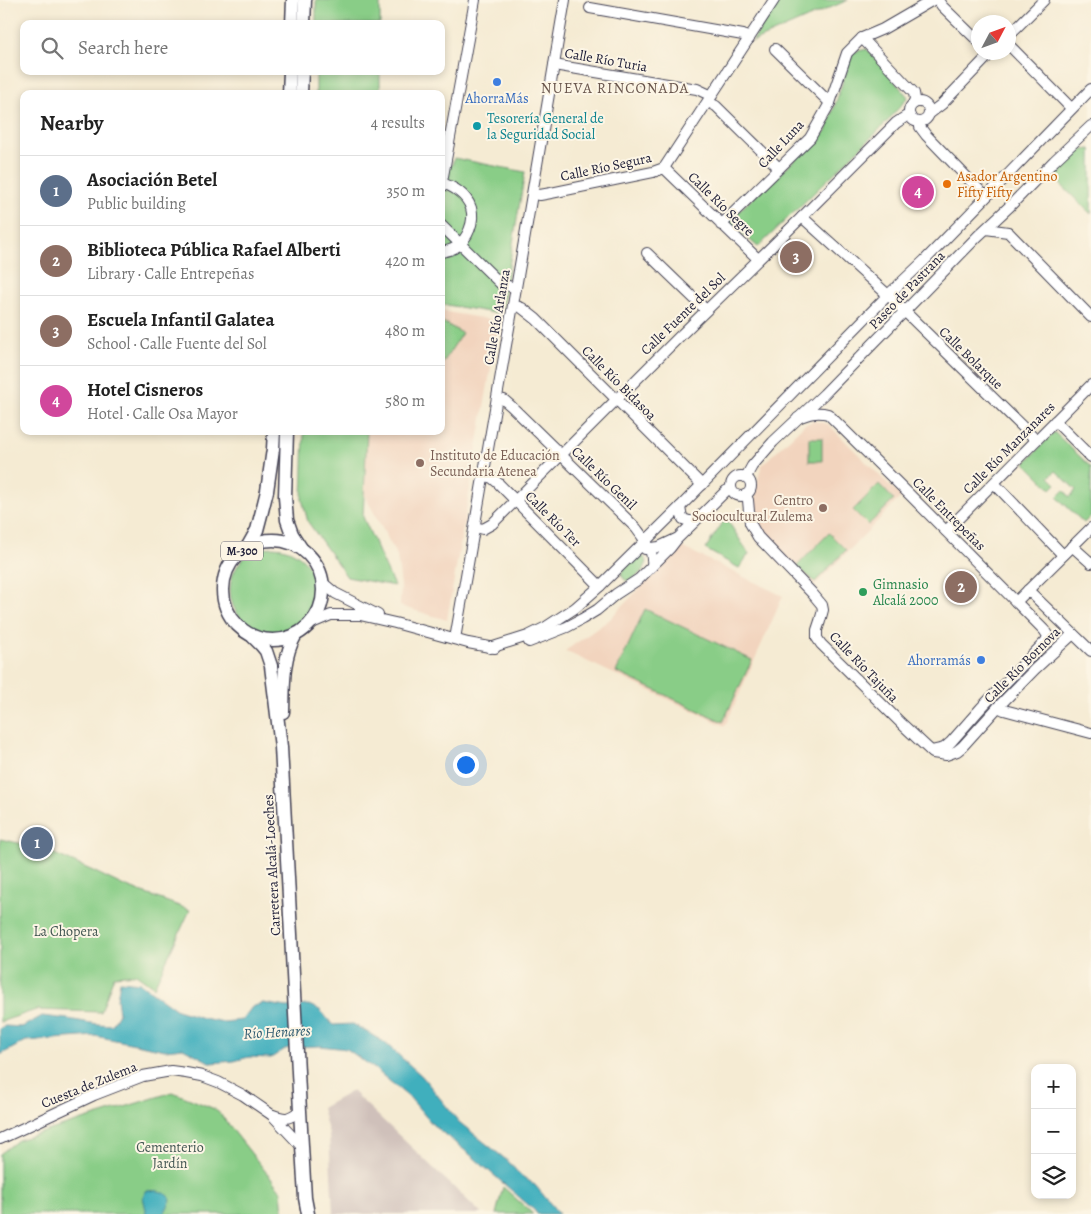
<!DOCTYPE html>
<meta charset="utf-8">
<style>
body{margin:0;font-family:Alegreya,serif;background:#f6f6f6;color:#222}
.controls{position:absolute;right:15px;bottom:15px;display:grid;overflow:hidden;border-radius:10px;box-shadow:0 2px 8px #0003}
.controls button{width:45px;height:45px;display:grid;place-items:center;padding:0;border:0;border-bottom:1px solid #e0e0e0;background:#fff;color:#222;font:25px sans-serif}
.compass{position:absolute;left:971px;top:15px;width:45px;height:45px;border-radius:50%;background:#fff;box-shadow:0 2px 8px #0003;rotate:49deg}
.you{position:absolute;left:465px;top:764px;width:18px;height:18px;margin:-12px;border:4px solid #fff;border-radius:50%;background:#1a73e8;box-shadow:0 0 0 8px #1a73e833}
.badge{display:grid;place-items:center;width:32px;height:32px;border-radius:50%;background:#0f766e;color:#fff;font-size:16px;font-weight:700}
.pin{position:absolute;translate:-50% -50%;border:2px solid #fff;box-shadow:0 1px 5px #0006}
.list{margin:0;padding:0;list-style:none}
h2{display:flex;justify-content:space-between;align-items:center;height:65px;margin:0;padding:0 20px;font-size:21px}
h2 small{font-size:16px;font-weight:400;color:#767676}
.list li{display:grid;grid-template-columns:32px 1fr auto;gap:15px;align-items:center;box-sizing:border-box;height:70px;padding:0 20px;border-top:1px solid #e0e0e0}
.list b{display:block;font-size:19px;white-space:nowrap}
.list p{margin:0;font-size:16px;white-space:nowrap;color:#767676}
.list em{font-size:16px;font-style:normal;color:#767676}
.icon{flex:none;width:28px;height:28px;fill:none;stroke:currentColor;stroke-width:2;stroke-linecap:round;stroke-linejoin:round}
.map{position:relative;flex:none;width:1091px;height:1214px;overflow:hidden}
.search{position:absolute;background:#fff;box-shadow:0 2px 8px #0003;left:20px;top:20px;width:425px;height:55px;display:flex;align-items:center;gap:12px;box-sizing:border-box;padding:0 18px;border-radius:10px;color:#767676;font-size:19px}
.panel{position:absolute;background:#fff;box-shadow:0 2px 8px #0003;left:20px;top:90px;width:425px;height:345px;border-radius:10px}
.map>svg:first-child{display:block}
.built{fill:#f2d4be}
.industrial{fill:#cfc0ba}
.green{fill:#89cd87;stroke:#567861}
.water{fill:#40afbd;stroke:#31687c}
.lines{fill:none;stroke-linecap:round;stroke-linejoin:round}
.minor-casing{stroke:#424052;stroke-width:12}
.major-casing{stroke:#424052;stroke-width:15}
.minor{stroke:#fff;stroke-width:10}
.major{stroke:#fff;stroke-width:12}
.shop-dot{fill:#3f7fe0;stroke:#fcf5e5;stroke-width:2}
.culture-dot{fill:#0f9aa8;stroke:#fcf5e5;stroke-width:2}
.food-dot{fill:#e8710a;stroke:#fcf5e5;stroke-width:2}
.education-dot{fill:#8d6e63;stroke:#fcf5e5;stroke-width:2}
.leisure-dot{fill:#2e9e5b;stroke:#fcf5e5;stroke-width:2}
.labels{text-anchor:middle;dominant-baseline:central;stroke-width:4;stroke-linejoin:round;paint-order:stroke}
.shield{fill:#fcf5e5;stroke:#63616e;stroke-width:1}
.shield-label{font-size:12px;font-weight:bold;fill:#22223b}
.street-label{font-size:14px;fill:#22223b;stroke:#fcf5e5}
.shop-label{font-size:14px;fill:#366cbe;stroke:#fcf5e5}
.culture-label{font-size:14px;fill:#0d838f;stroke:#fcf5e5;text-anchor:start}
.food-label{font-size:14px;fill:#c56008;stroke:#fcf5e5;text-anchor:start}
.education-label{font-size:14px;fill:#785e54;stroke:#fcf5e5;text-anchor:start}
.leisure-label{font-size:14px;fill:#27864d;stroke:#fcf5e5;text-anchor:start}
.park-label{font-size:14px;fill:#415552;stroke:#fcf5e5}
.neighbourhood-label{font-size:15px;letter-spacing:1px;fill:#6a574e;stroke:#fcf5e5}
.water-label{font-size:15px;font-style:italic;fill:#2e5a6f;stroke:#fcf5e5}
</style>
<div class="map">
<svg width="1091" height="1214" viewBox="0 0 1091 1214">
<rect width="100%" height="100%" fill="#fcf5e5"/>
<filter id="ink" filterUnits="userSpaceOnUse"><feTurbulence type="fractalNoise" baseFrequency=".02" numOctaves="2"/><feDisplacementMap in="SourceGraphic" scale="10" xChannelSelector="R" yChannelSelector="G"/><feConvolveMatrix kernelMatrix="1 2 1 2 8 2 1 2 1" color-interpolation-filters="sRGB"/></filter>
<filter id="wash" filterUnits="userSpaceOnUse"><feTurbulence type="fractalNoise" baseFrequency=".0096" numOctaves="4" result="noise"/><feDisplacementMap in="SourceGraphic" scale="20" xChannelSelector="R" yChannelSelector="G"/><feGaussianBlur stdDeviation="1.12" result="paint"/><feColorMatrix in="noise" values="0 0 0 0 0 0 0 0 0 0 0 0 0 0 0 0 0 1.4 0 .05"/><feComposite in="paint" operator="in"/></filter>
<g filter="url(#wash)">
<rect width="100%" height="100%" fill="#f5ebd3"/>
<g class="built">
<polygon points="441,311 499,321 447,620 400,606 401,585 397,556 364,494 367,431 441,431"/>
<polygon points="815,421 828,424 901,497 814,586 764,537 758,527 756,519 755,496 759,474 762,465 805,424"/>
<polygon points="680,546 783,596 725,726 565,651 609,620"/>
</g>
<polygon class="industrial" points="352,1091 482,1214 333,1214 329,1135 322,1108"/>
<g class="green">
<rect x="316" y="0" width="64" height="24"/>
<polygon points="778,0 848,0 752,42"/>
<polygon points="867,49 908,97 885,124 758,247 728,221 826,131 853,52"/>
<rect x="316" y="71" width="64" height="23"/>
<polygon points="1091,149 1091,214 1050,174 1066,157 1074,151"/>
<polygon points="454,158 525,172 501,314 441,304 441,164 452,165"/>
<polygon points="441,321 462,333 441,366"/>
<polygon points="304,431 367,431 363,517 394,586 347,577 308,522 302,499"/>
<polygon points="1054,432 1091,467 1091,516 1084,523 1057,497 1064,490 1070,497 1076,490 1056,471 1049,477 1056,484 1051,489 1025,463"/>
<rect x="809" y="438" width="13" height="23"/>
<polygon points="879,484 894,500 868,525 853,510"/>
<polygon points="726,518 749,554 739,568 705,549"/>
<polygon points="829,533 846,550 815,582 797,566"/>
<circle cx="273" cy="590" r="43"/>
<path d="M640,556c4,0 5,2 7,6 -3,9 -12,17 -20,19l-3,-2 -3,-5c3,-7 12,-16 19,-18z"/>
<polygon points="645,609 752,660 723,722 616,672"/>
<polygon points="0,839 41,848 93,871 124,886 190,910 154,987 136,974 114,976 101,1012 36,1010 0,1022"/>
<polygon points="173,1092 217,1110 281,1191 283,1214 0,1214 0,1154 18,1140"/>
<polygon points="503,1187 533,1214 496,1214"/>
</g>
<g class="water">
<polygon points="120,981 140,983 177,1010 203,1018 224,1022 242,1020 252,1007 263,1003 286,1007 309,1005 320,1010 333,1025 353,1024 384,1042 422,1076 459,1122 509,1162 519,1174 535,1185 559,1214 537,1214 534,1210 473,1157 433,1125 411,1099 375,1069 347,1049 320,1046 295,1047 285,1049 271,1058 249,1057 234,1061 211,1063 183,1048 165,1050 95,1036 26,1041 0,1055 0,1028 5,1026 22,1027 42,1016 68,1019 97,1024 112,1025 119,1013 117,999"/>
<path d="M146,1191c10,-1 19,-1 25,9l-7,14h-19l1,-4 -3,-13z"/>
</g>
</g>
<g filter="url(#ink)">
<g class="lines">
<g class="minor-casing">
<g id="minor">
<polyline points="938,0 942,6 978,41"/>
<polyline points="590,8 743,35 749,39"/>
<polyline points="1008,36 1044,0"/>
<polyline points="862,38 914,93 915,99 913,104"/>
<polyline points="1008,44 1071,108"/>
<polyline points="775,49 830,103"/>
<polyline points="554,65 697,89 712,96"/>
<polyline points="708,102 716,106 779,168"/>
<circle cx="919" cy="112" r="10"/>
<polyline points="929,114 942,104 992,52"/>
<polyline points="920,122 920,127 926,135 985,196"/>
<polyline points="664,168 758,259"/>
<path d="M441,183c12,3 26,12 30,25 4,13 -3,31 -15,39 -4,3 -9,4 -15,5"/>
<polyline points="441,187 475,0"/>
<polyline points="533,194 540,195 551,193 653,172 664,168 774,0"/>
<polyline points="802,217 888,295 1036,440"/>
<polyline points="441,225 501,284 516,288"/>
<polyline points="721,225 810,138 830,103 847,53 862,38 883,29 933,0"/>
<polyline points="986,229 1008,232 1091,317"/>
<polyline points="647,253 706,310"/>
<polyline points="513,305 522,308 536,319 702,485"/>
<path d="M497,399l7,1 7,6 125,122c9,12 18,22 16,38"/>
<path d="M798,418c10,-4 18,-7 30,-4l81,80 135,136 4,6 -2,5 -65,67 -30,34 -7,6 -13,3"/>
<polyline points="1055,421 1091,457"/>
<polyline points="483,475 492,478 498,483 600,586"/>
<circle cx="741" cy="486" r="10"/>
<polyline points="746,477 752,466 773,442 824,394 978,236 1010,206 1054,161 1091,126"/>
<polyline points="994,483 1063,555"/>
<polyline points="745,495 748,500 750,523 758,537 812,593 822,605 823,610 820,621 817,630 817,638 821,644 903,725 933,753 946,755 957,751 962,747 998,707 1035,669 1073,634"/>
<polyline points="680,507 681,513 683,519 689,521 695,521"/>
<polyline points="475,527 483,529 492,524 680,336 802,217 896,123 905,117 910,116"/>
<polyline points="946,531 1091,385"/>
<polyline points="1072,546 1091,563"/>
<polyline points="645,549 659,547 676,539"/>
<polyline points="323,583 335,593 378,615"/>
<polyline points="1028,590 1091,651"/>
<polyline points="1016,602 1091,528"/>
<polyline points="312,623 331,615 360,615 395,623 468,643 495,648"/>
<polyline points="455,639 521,259 565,0"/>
<polyline points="529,642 567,627 582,619 597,610 616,594 639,579 670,548 677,539 726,491 731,489"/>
<polyline points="490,648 528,636 546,627 575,608 600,586 680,507 888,295 925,260 1091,89"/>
<polyline points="998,707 1004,710 1091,733"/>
<path d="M273,1115c14,5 15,4 27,-4"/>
<polyline points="0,1139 94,1095 143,1076 171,1071 186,1073 202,1076 218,1082 243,1095 272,1115 302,1147"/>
</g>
</g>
<g class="major-casing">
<g id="major">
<polyline points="292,24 293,0"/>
<polyline points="304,24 305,0"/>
<polyline points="289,94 290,71"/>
<polyline points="301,94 302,71"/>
<polyline points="287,431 285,497 287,520 292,534 301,548"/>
<circle cx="273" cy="590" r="50"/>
<polyline points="248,546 257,530 262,511 267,491 273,449 274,431"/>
<polyline points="253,637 261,645 266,651 271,666 281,747 290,915 300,1111 305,1198 308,1214"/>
<path d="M283,712c1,-25 -1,-53 12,-76"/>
</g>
</g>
<use href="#minor" class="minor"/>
<use href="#major" class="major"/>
</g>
</g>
<g class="shop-dot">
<circle cx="497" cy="82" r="5"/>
<circle cx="981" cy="660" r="5"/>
</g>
<circle class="culture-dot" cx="477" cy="126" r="5"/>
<circle class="food-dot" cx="947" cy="184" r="5"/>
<g class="education-dot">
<circle cx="420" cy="463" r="5"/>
<circle cx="823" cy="508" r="5"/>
</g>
<circle class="leisure-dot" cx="863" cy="592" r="5"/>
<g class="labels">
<rect class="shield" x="221" y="541.5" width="42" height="19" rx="4"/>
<g class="shield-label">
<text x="242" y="551">M-300</text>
</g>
<g class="street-label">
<text transform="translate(606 60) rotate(10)">Calle Río Turia</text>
<text transform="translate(781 144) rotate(-47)">Calle Luna</text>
<text transform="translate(606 167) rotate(-12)">Calle Río Segura</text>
<text transform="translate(721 204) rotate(44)">Calle Río Segre</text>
<text transform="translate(907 290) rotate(-46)">Paseo de Pastrana</text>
<text transform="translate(683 314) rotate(-44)">Calle Fuente del Sol</text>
<text transform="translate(497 317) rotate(-80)">Calle Río Arlanza</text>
<text transform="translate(971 358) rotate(44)">Calle Bolarque</text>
<text transform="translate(619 383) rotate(45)">Calle Río Bidasoa</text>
<text transform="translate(1009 448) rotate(-45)">Calle Río Manzanares</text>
<text transform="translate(604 478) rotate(44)">Calle Río Genil</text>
<text transform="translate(949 514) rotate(45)">Calle Entrepeñas</text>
<text transform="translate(553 519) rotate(45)">Calle Río Ter</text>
<text transform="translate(1022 665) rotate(-45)">Calle Río Bornova</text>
<text transform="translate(864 667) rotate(46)">Calle Río Tajuña</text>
<text transform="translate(272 865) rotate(-93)">Carretera Alcalá-Loeches</text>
<text transform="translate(89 1085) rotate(-22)">Cuesta de Zulema</text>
</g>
<g class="shop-label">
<text x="497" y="98">AhorraMás</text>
<text x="971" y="660" text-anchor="end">Ahorramás</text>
</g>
<g class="culture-label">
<text x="487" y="118">Tesorería General de<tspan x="487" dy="16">la Seguridad Social</tspan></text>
</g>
<g class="food-label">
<text x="957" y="176">Asador Argentino<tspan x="957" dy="16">Fifty Fifty</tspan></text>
</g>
<g class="education-label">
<text x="430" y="455">Instituto de Educación<tspan x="430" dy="16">Secundaria Atenea</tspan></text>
<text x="813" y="500" text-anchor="end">Centro<tspan x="813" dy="16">Sociocultural Zulema</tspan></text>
</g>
<g class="leisure-label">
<text x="873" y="584">Gimnasio<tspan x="873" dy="16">Alcalá 2000</tspan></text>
</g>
<g class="park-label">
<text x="66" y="931">La Chopera</text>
<text x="170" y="1147">Cementerio<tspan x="170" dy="16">Jardín</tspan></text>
</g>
<g class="neighbourhood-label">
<text x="615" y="88">NUEVA RINCONADA</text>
</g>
<g class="water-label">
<text transform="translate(277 1032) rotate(-3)">Río Henares</text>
</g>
</g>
</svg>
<div class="controls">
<button>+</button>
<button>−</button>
<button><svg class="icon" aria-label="layers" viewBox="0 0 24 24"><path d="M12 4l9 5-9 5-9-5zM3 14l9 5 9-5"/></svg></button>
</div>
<svg class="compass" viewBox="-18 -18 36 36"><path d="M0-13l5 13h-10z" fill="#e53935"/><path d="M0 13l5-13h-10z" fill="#767676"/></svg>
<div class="you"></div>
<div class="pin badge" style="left:37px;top:843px;background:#5c6f8a">1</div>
<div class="pin badge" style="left:961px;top:587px;background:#8d6e63">2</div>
<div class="pin badge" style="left:796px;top:257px;background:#8d6e63">3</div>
<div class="pin badge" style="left:918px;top:192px;background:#d1479c">4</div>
<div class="search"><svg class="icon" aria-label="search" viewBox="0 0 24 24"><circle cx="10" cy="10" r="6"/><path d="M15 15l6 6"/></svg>Search here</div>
<section class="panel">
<h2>Nearby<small>4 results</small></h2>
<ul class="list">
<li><span class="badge" style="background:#5c6f8a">1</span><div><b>Asociación Betel</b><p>Public building</p></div><em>350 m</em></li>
<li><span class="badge" style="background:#8d6e63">2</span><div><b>Biblioteca Pública Rafael Alberti</b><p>Library · Calle Entrepeñas</p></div><em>420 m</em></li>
<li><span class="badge" style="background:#8d6e63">3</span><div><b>Escuela Infantil Galatea</b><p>School · Calle Fuente del Sol</p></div><em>480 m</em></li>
<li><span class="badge" style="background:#d1479c">4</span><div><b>Hotel Cisneros</b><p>Hotel · Calle Osa Mayor</p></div><em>580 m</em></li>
</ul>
</section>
</div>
